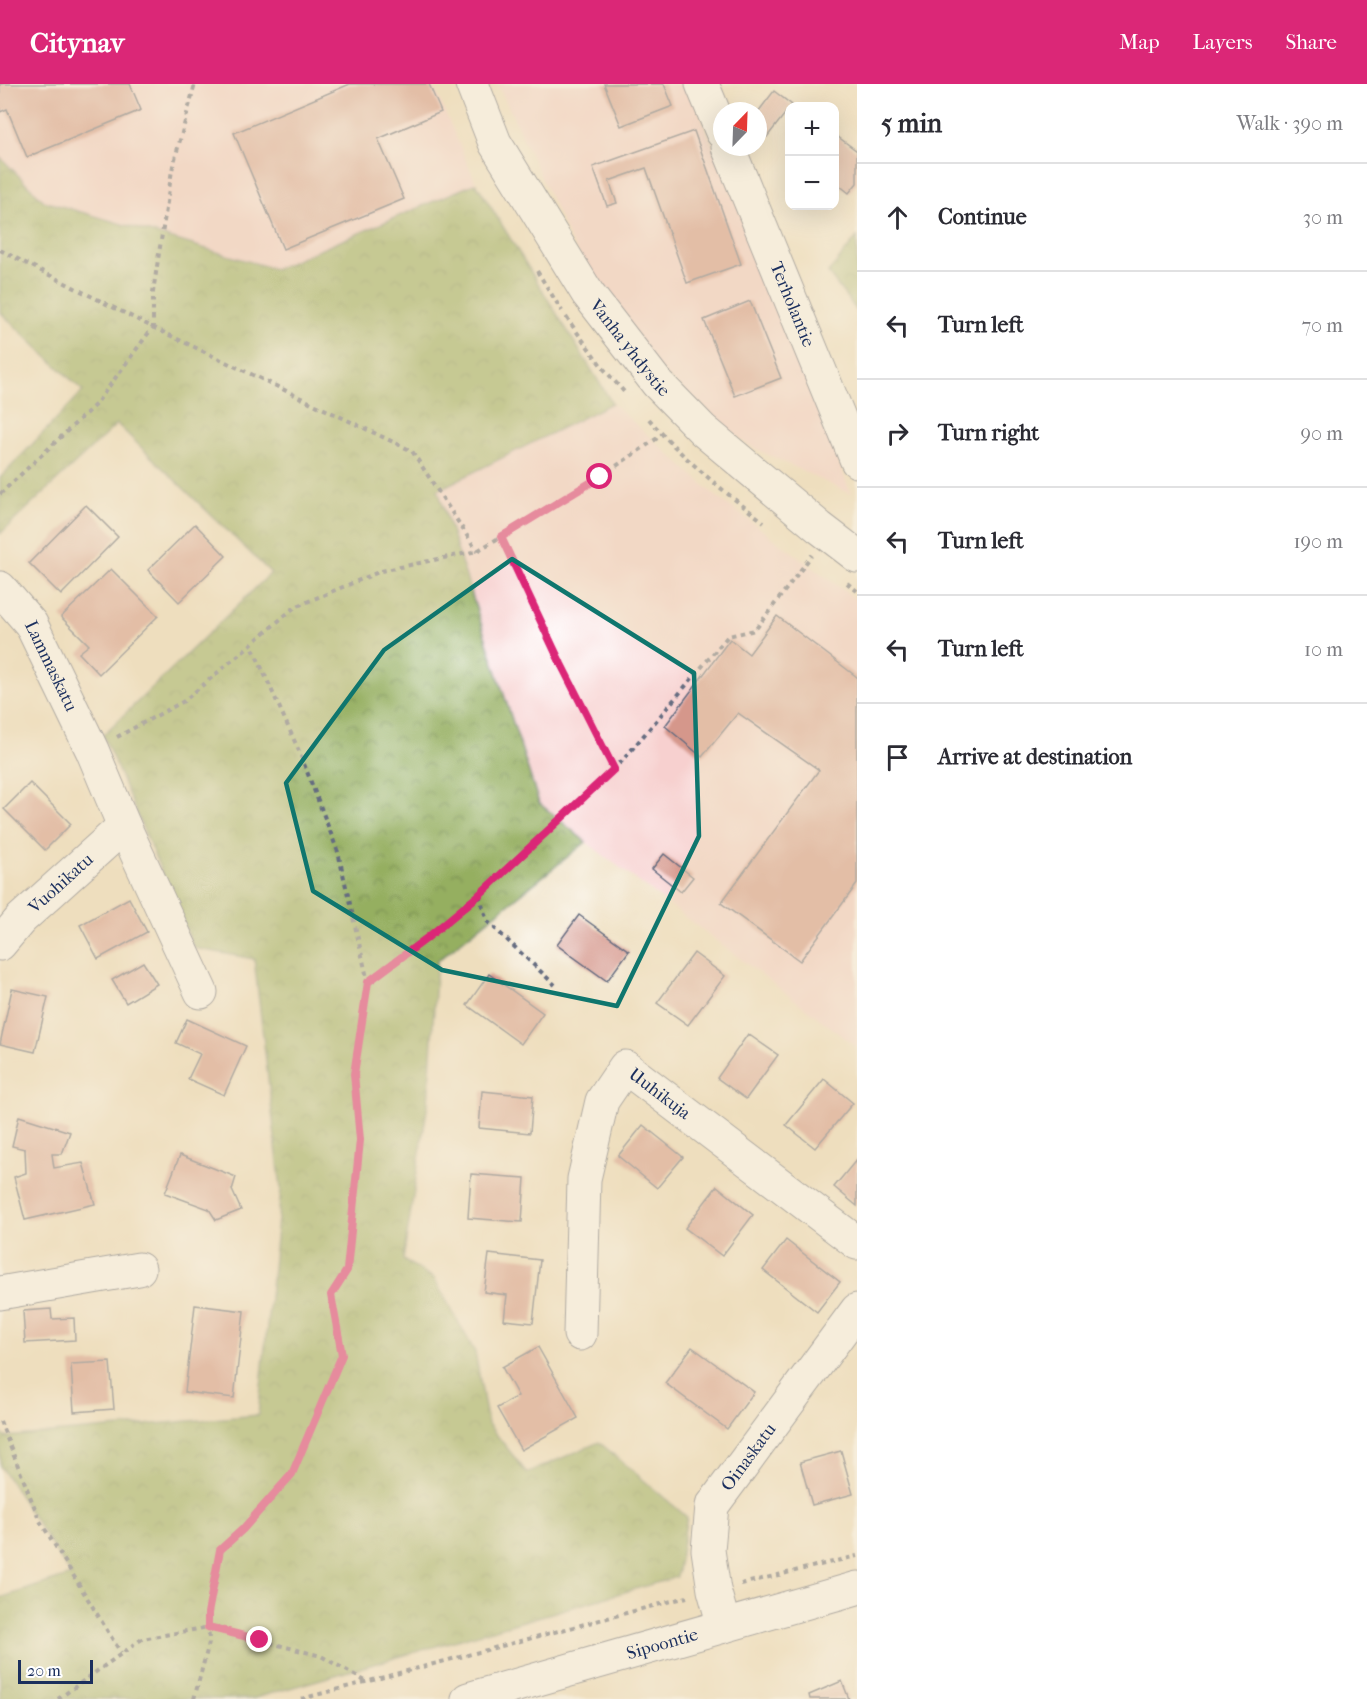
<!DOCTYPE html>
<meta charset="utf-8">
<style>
body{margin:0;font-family:"IM FELL French Canon",serif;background:#f7f7f7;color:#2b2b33}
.controls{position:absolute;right:18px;top:18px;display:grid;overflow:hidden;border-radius:12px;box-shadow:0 6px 24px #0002}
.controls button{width:54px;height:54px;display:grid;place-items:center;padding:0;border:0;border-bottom:2px solid #e1e1e2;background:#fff;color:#2b2b33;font:30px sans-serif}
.compass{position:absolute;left:713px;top:18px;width:54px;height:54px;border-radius:50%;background:#fff;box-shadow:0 6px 24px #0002;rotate:23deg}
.scale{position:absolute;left:18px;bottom:15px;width:75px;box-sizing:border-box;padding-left:6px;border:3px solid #1b2f5e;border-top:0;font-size:16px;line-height:21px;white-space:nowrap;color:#1b2f5e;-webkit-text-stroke:4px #fff;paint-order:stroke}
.stop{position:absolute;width:18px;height:18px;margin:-14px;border:4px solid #db2777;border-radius:50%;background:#fff}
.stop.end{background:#db2777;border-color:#fff;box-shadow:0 2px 6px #0008}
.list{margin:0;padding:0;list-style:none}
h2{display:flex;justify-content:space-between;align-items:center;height:78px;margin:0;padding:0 24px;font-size:26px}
h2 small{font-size:20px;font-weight:400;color:#7c7c81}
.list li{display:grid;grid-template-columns:39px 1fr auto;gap:18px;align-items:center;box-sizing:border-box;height:108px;padding:0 24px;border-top:2px solid #e1e1e2}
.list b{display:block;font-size:22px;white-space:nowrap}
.list em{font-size:20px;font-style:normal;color:#7c7c81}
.icon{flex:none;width:33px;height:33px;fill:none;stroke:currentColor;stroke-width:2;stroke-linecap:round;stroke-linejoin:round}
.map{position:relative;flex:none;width:857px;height:1615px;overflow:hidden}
header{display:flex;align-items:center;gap:36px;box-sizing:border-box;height:84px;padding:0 30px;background:#db2777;color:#fff}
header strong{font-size:28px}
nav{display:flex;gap:33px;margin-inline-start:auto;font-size:21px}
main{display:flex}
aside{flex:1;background:#fff}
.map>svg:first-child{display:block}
.built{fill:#f7d0cf}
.forest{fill:url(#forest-crowns);stroke:#586f5f;stroke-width:1.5}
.building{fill:#d5978b}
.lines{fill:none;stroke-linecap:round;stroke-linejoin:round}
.minor-casing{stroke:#656c80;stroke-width:35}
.path{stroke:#656c80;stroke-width:4;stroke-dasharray:4.5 4.5;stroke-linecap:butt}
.minor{stroke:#fff;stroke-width:33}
.route{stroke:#db2777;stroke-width:8}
.marked{fill:none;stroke:#0f766e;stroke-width:4.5;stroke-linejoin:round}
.labels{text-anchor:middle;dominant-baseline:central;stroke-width:6;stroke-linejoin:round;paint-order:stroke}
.street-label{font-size:18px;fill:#1b2f5e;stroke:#fff}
</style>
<header>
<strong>Citynav</strong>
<nav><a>Map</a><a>Layers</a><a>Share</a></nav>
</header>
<main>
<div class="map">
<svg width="857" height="1615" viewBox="0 0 857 1615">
<defs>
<pattern id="forest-crowns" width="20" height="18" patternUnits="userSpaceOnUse" patternTransform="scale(1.5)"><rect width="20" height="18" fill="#95af60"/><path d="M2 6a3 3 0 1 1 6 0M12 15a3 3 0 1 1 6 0" fill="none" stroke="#798f52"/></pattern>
</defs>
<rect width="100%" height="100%" fill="#fff"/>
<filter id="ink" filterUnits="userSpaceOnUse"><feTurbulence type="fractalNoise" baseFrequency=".0167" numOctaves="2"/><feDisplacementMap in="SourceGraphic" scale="12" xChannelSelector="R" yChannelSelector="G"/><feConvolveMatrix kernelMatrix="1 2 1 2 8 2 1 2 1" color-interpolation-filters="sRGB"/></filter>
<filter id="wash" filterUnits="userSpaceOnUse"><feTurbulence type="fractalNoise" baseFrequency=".008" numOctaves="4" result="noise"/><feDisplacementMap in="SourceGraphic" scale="24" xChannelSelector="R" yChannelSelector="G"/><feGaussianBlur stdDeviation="1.35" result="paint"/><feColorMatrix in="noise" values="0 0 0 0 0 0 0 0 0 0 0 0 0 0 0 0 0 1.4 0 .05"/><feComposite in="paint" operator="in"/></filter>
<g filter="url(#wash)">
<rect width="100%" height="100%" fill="#eedebe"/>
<g class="built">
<polygon points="0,0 433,0 476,99 275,185 44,117 0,73"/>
<polygon points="498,0 688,0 783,233 851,410 746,360 645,272 570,156"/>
<polygon points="612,319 716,412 857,516 857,963 586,758 539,719 438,406"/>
</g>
<g class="forest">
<polygon points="0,73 44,117 275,185 476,99 612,319 438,406 539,719 586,758 437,877 428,1019 403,1176 434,1194 475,1268 488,1340 527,1389 599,1358 687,1433 677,1493 252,1615 0,1615 0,1514 71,1491 0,1382 0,1348 5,1353 258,1331 281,1105 254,875 194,864 103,651 271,489 117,340 0,450 0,394 83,307 0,228"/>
<polygon points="857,153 857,227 828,189"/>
</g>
<g id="blocks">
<g class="building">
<polygon points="0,0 130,0 141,26 27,73 7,25 0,28"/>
<polygon points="350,0 429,0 441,28 378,55 404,115 283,165 234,49"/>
<polygon points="604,0 664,0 673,22 621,42"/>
<polygon points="774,7 792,21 767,53 758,46 758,28"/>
<polygon points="694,47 741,180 687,199 646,84 609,97 617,119 607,122 593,83"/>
<polygon points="834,50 857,67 857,99 849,109 834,97"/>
<polygon points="750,217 781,294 735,312 704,236"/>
<polygon points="86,421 118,453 61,511 29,479"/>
<polygon points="195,440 226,472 179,518 148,486"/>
<polygon points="111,485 158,532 99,590 79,569 89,561 61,533"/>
<polygon points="777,532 857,593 857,800 800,877 721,819 819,686 738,629 702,673 665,642 730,555 749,570"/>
<polygon points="30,699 71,740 45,766 4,725"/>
<polygon points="664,770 693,793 681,808 652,785"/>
<polygon points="129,814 147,848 98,875 80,841"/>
<polygon points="579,831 629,867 607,897 557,861"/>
<polygon points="694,869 725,892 688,941 657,919"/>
<polygon points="143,878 157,900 126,919 112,896"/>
<polygon points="489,890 543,929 521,960 467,921"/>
<polygon points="12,905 48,913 35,968 0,960"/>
<polygon points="187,935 246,962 224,1011 188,995 200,970 176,959"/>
<polygon points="748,950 778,971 746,1015 717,994"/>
<polygon points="824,995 853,1019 815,1064 786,1041"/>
<polygon points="482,1007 533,1012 530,1049 479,1044"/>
<polygon points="19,1032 70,1048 62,1070 52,1070 54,1084 83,1079 95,1120 25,1136 14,1093 26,1089 25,1065 12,1062"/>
<polygon points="643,1041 683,1073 657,1104 618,1072"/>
<polygon points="180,1071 236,1093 232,1106 241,1126 216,1136 209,1125 165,1109"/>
<polygon points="857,1075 857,1122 834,1103"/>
<polygon points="471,1090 525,1094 522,1138 468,1134"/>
<polygon points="717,1102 753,1131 722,1172 685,1144"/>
<polygon points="786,1156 840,1198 817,1228 763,1186"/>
<polygon points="489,1170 540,1176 533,1239 504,1236 507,1211 484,1208"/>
<polygon points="195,1221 244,1227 234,1314 185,1308"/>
<polygon points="51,1225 52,1235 74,1234 75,1256 25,1259 23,1227"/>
<polygon points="538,1263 578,1334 521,1366 497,1324 518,1312 502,1283"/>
<polygon points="692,1263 754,1308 727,1345 665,1299"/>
<polygon points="110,1278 114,1325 74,1328 71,1280"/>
<polygon points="841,1367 853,1410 812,1421 800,1378"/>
<polygon points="842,1597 849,1615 810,1615 809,1611"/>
</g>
</g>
</g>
<g filter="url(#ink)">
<use href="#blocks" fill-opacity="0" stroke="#656c80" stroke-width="1.5"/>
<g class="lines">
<g class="minor-casing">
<g id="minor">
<path id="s1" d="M472,0l23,59 93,151 69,89 46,47 116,97 38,29"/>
<polyline points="702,0 722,48"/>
<path id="s2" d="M728,63l129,314"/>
<path id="s3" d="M0,504l31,36 61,126 32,76 77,166"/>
<path id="s4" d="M0,860l21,-25 103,-93"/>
<polyline points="0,1209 139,1185"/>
<path id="s5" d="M580,1250l4,-155 18,-78 23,-34 232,176"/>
<path id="s6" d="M724,1542l-10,-36 -6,-40 4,-44 145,-196"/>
<path id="s7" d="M468,1615l389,-111"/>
</g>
</g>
<g class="path">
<polyline points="0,166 144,239 412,367 477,467"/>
<polyline points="537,187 562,227"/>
<polyline points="566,233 603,284 626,310"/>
<path d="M649,335c33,39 74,72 115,103"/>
<polyline points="0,410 96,320 153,243 153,208 172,86 195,0"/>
<polyline points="501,453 561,580 614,685"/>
<polyline points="847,499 857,507"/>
<polyline points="117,653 184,617 295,523 381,487 477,467 600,393 662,351"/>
<polyline points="479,811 487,837 555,901"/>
<polyline points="368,898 427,854 479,811 622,677 728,552 755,546 812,471"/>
<polyline points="0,1337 40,1437 121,1569"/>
<polyline points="741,1500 857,1472"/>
<polyline points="58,1615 142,1555 209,1543 321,1572 367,1598"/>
<polyline points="194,1615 209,1559 208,1529 220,1466 243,1445 292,1390 342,1271 331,1211 347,1186 360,1056 354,989 368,898 338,768 299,667 251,560"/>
<polyline points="301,1615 687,1513"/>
</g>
<use href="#minor" class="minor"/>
</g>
</g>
<g class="lines" filter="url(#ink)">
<polyline class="route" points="260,1556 208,1543 208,1529 220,1466 243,1445 292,1390 342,1271 331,1211 347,1186 360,1056 354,990 368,898 427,854 479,811 614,685 561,580 501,453 600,393"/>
</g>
<path d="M0 0H857V1615H0ZM512,475l182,114 5,163 -82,170 -175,-36 -129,-79 -27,-108 98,-133z" fill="#eedebe" fill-opacity=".55" fill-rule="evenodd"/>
<path class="marked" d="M512,475l182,114 5,163 -82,170 -175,-36 -129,-79 -27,-108 98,-133z"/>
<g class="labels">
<g class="street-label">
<text stroke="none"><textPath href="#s2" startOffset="170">Terholantie</textPath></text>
<text stroke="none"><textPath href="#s1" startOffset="309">Vanha yhdystie</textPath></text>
<text stroke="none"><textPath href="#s3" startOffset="94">Lammaskatu</textPath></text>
<text stroke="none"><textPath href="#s4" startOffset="86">Vuohikatu</textPath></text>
<text stroke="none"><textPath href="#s5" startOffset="320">Uuhikuja</textPath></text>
<text stroke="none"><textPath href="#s6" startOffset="183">Oinaskatu</textPath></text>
<text stroke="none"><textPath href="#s7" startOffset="202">Sipoontie</textPath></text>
</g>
</g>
</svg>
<div class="controls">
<button>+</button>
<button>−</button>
</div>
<svg class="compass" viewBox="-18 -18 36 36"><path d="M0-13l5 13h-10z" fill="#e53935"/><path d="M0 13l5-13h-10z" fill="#7c7c81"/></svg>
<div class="scale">20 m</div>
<div class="stop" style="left:600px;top:393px"></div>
<div class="stop end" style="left:260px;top:1556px"></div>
</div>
<aside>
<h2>5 min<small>Walk · 390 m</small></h2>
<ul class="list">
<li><svg class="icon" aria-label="ahead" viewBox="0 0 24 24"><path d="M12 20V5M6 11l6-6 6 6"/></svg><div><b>Continue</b></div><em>30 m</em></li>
<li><svg class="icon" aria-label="left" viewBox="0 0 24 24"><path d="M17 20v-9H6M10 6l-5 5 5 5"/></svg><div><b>Turn left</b></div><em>70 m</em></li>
<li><svg class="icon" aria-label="right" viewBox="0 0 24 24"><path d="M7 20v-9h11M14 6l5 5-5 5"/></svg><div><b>Turn right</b></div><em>90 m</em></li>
<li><svg class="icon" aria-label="left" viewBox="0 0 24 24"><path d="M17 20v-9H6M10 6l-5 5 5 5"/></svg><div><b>Turn left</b></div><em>190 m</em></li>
<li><svg class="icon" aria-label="left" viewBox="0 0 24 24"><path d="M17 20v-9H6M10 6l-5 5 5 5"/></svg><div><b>Turn left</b></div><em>10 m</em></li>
<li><svg class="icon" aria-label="arrive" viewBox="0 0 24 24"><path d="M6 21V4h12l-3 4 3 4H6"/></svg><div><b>Arrive at destination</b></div></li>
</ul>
</aside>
</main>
